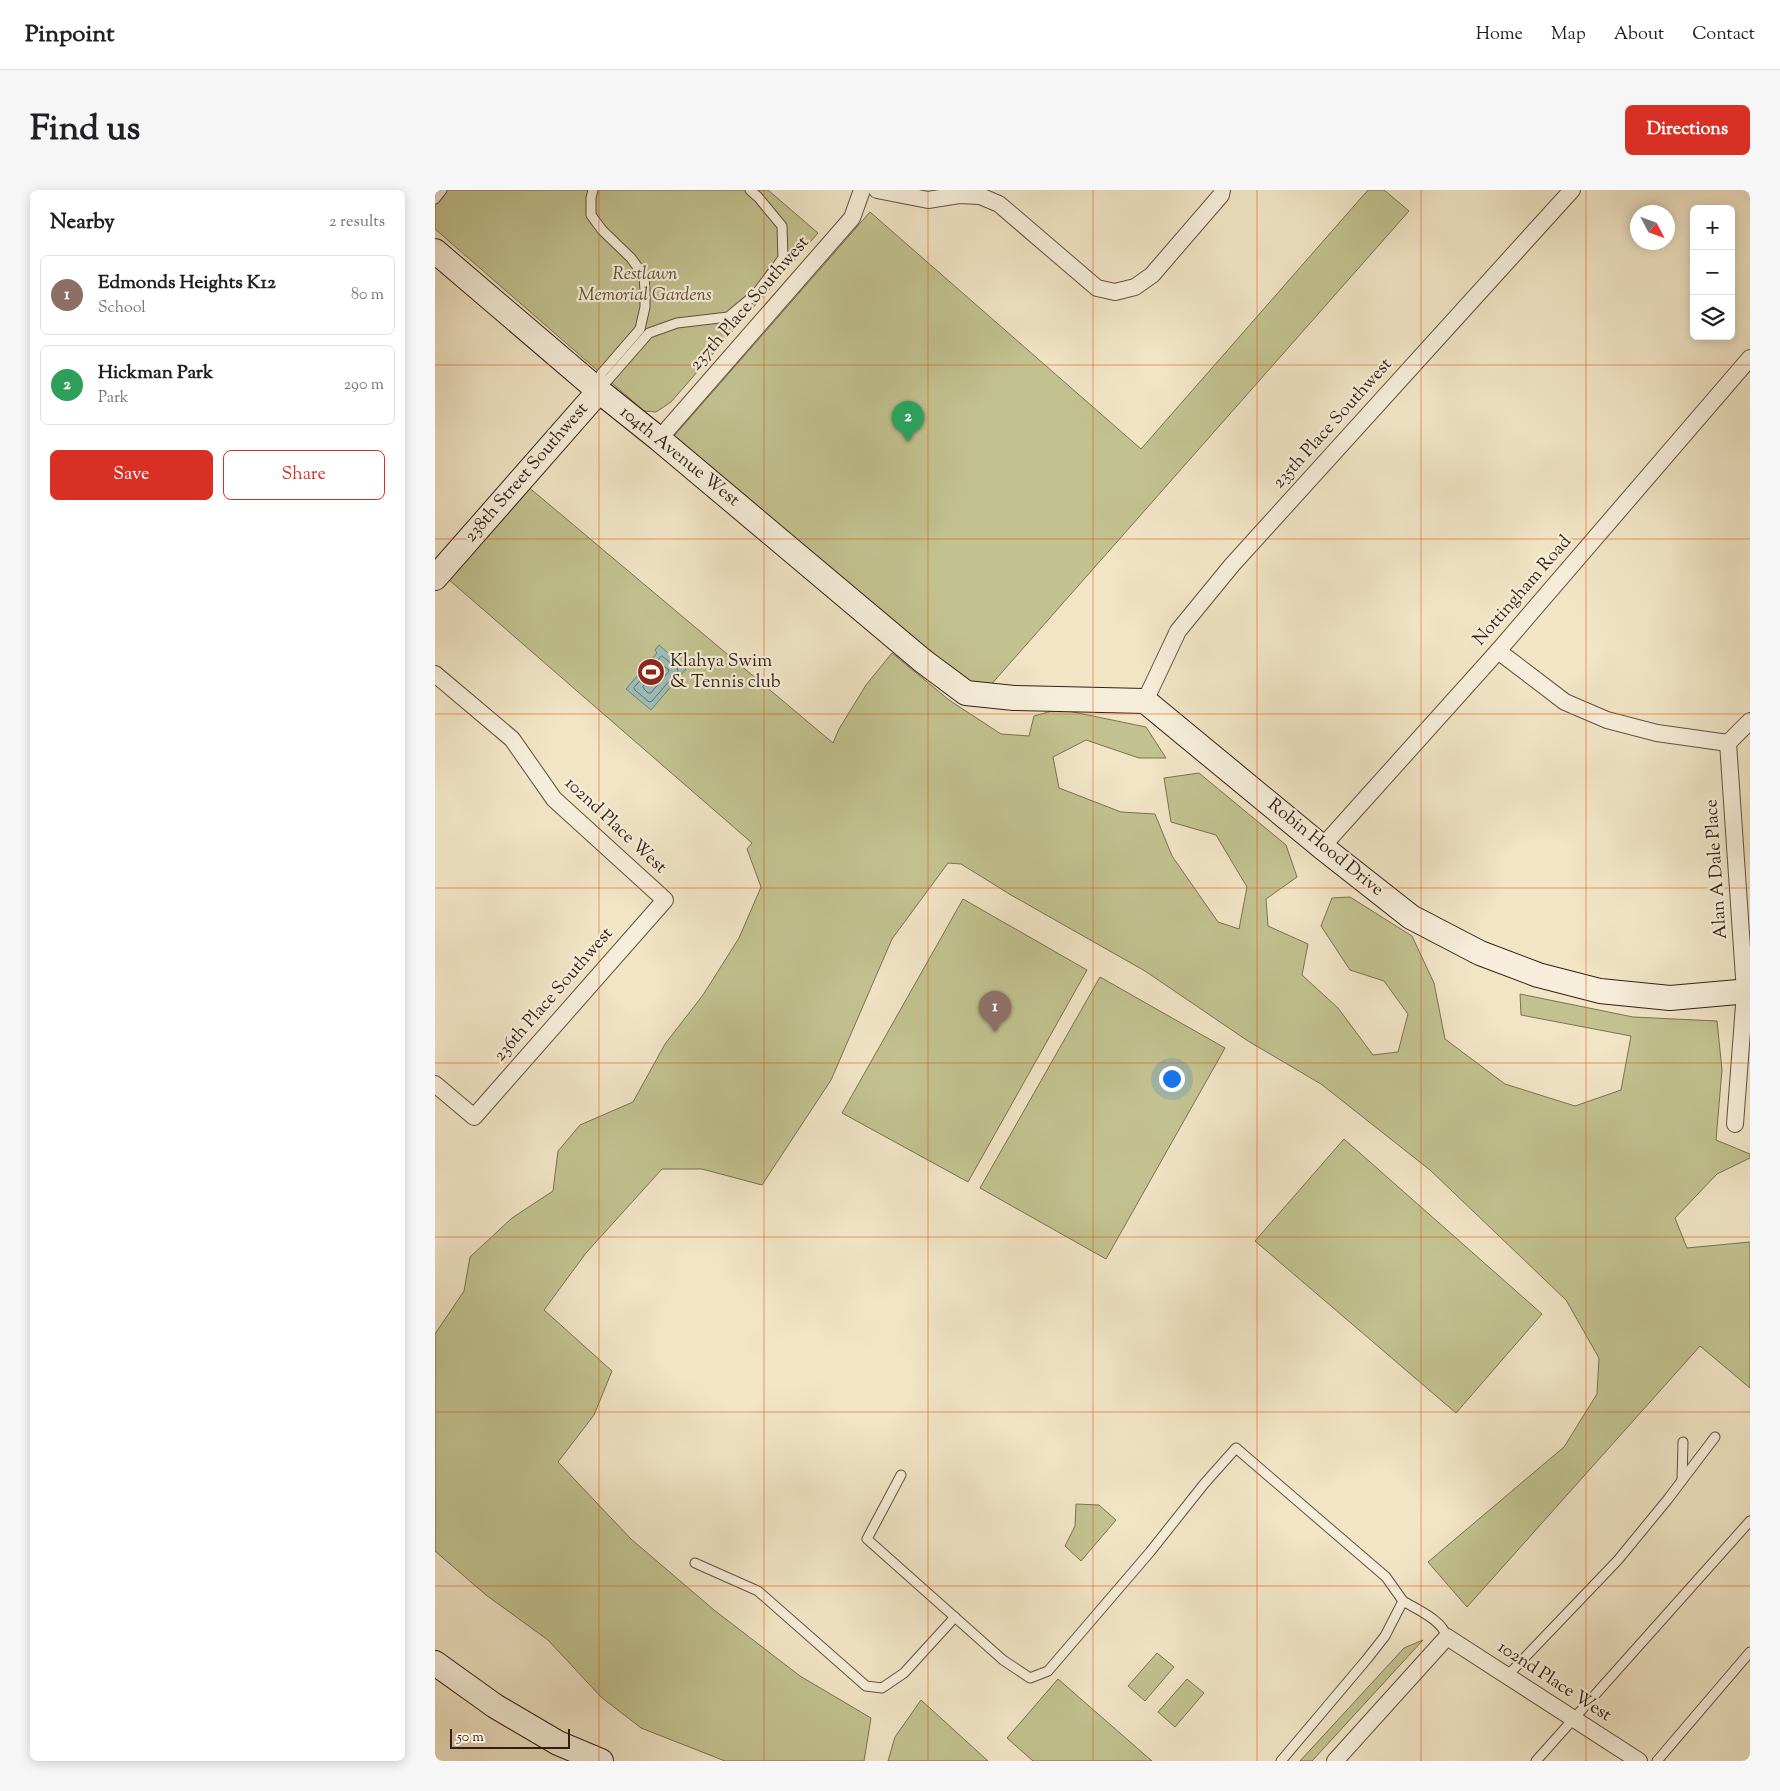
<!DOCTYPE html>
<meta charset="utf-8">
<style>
body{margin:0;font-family:"Sorts Mill Goudy",serif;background:#f6f6f6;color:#202124}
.controls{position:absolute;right:15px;top:15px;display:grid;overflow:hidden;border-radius:8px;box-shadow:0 2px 12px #0003}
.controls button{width:45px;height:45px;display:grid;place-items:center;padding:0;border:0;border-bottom:1px solid #e0e0e0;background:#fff;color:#202124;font:25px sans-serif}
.compass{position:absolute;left:1195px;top:15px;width:45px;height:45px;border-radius:50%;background:#fff;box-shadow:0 2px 12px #0003;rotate:131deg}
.scale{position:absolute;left:15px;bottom:12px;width:120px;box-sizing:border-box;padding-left:5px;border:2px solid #351e15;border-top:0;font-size:14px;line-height:18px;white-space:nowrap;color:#351e15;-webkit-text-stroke:4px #f6eeda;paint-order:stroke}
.you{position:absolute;left:736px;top:888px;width:18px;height:18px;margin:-12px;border:4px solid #fff;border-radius:50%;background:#1a73e8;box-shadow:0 0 0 8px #1a73e833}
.badge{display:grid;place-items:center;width:32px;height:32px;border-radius:50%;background:#d93025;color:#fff;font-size:16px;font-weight:700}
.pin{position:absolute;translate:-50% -41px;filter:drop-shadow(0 1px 2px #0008)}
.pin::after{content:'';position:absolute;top:26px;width:18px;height:15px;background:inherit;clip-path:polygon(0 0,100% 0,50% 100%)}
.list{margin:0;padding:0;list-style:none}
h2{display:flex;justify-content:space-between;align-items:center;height:65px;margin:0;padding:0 20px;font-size:21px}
h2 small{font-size:16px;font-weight:400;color:#757577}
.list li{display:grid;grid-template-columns:32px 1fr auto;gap:15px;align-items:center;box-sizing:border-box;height:80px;margin:0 10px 10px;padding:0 10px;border:1px solid #e0e0e0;border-radius:8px}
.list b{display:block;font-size:19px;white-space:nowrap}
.list p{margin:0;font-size:16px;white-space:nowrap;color:#757577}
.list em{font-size:16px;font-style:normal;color:#757577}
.actions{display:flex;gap:10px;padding:15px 20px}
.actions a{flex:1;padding:11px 0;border:1px solid #d93025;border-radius:8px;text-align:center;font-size:18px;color:#d93025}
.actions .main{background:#d93025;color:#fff}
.icon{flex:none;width:28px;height:28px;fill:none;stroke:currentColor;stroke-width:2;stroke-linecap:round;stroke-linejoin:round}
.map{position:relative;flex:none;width:1315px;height:1571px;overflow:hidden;border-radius:8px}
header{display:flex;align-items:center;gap:30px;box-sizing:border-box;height:70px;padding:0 25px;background:#fff;border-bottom:1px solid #e0e0e0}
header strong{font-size:24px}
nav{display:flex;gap:28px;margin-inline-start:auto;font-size:18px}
.intro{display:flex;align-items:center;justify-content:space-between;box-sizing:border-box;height:120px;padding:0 30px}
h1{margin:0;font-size:35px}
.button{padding:12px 22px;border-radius:8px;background:#d93025;color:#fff;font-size:18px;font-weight:700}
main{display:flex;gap:30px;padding:0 30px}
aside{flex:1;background:#fff;border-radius:8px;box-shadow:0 2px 12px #0003}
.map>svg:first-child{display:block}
.green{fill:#c2c290;stroke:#7c7052}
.water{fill:#9bbeb9;stroke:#727e77}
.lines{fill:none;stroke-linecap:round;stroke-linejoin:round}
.shore{stroke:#686e67;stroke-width:1}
.lane-casing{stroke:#645041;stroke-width:11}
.street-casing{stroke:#645041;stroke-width:18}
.secondary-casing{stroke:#351e15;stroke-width:26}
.lane{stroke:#f6eeda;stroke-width:9}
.street{stroke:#f6eeda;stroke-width:16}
.secondary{stroke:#f6eeda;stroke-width:24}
.grid{fill:none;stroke:#df560c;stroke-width:1;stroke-opacity:0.55}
.labels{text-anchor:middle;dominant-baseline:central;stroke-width:4.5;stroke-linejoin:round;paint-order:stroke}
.park-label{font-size:18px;font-style:italic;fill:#5f4f3a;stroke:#f6eeda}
.street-label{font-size:18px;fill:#351e15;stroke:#f6eeda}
.poi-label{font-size:18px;fill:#351e15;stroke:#f6eeda;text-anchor:start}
</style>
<header>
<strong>Pinpoint</strong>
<nav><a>Home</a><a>Map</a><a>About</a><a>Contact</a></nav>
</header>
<div class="intro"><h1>Find us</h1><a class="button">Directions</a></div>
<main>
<aside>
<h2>Nearby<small>2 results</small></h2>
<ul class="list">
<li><span class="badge" style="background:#8d6e63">1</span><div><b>Edmonds Heights K12</b><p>School</p></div><em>80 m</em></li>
<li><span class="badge" style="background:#2e9e5b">2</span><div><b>Hickman Park</b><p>Park</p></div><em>290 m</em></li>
</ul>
<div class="actions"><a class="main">Save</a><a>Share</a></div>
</aside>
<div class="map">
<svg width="1315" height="1571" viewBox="0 0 1315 1571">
<rect width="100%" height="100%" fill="#f1e5c6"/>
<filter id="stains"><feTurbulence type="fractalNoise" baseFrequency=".004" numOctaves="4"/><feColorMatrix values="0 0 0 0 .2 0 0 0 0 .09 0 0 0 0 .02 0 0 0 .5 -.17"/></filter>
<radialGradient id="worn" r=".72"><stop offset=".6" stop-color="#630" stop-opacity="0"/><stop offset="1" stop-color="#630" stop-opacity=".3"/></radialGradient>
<g class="green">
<polygon points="0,0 333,0 383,43 236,212 221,222 209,221 0,39"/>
<polygon points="933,0 949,0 974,21 553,498 533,491 515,478 239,246 435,22 706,259"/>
<polygon points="85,290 398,553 404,539 431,495 457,463 514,510 566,544 594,546 599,526 624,519 711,537 731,568 704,568 651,550 618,567 624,598 686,622 720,624 737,666 783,732 804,739 812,697 781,645 736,632 729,588 764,583 851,655 862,687 831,709 833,736 873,754 867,785 903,818 938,865 963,862 973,824 949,791 915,780 886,736 897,708 915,707 977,746 999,793 1010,849 1070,894 1140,916 1186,900 1196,846 1086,825 1085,804 1198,827 1282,831 1287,880 1281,950 1315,964 1315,968 1282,984 1240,1028 1252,1058 1315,1052 1315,1198 1265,1156 1032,1417 993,1372 1129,1257 1162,1204 1164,1168 1131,1110 995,980 886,894 813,851 710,781 576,705 526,674 513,673 457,749 396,890 327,995 267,979 227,979 151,1063 109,1120 177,1181 159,1225 123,1272 196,1349 279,1420 365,1486 436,1528 429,1571 290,1571 206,1538 166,1507 113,1450 51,1405 0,1361 0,1144 29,1101 35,1067 77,1028 118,1001 123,961 145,935 198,912 230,854 268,805 304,748 326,697 312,659 317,653 5,382"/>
<polygon points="528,709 652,780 533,992 407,923"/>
<polygon points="665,787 790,858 671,1069 545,998"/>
<polygon points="909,949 1107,1124 1021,1223 820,1051"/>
<polygon points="641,1314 664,1315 681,1330 646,1371 630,1356 640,1336"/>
<polygon points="988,1450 877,1571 865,1571 969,1458"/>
<polygon points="722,1463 739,1477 710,1511 693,1496"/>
<polygon points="623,1489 717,1571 598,1571 572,1548"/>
<polygon points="752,1489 769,1503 740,1537 723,1522"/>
<polygon points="486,1510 553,1571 453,1571 460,1547"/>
</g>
<polygon class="water" points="224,455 251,479 216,520 191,499 222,463 220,460"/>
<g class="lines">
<g class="shore">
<polygon points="227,466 242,478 243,481 217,511 214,512 200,500 199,498"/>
<polygon points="227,475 233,479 234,481 216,503 213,503 209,499 208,497"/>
</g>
<g class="lane-casing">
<g id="lane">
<polyline points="158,0 156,8 156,25 167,40 196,68 209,86 210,101 210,117 205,139 166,184 164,197"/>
<polyline points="0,9 7,0"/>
<polyline points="165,199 214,143 242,133 293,127 321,104 348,68 347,36 323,7 315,0"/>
<polyline points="466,1285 432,1349 568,1470 595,1488 613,1481 715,1362 769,1294 801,1258 951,1387 968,1411 950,1446 932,1469 846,1571"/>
<polyline points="1247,1290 1248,1252"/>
<polyline points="260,1373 323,1401 431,1496 447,1498 469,1483 520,1427"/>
<path d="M968,1411c15,9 39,19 44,36"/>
<polyline points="1073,1485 1183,1370 1233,1309 1280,1247"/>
<polyline points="1101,1571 1315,1331"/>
<polyline points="1222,1571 1315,1462"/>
</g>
</g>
<g class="street-casing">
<g id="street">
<polyline points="442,0 493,10 524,5 545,6 564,14 662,98 680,102 700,97 717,85 786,5 787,0"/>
<polyline points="224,249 417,28 427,0"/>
<polyline points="1063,461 1130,512 1172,530 1222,543 1293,553 1315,531"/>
<polyline points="0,484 77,549 119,609 230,710 39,927 0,894"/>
<polyline points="710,511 743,441 797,375 1137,0"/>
<polyline points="1293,553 1310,802 1300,934"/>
<polyline points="887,657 1063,461 1315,168"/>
<polyline points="900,1571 1012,1447 1204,1571"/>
</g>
</g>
<g class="secondary-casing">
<g id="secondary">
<polyline points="0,61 164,201 224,249 488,471 531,503 579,508 710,511 887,657 976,727 1045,763 1103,785 1165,801 1235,808 1315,801"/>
<polyline points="0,388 164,201"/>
<polyline points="0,1473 60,1516 123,1553 166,1571"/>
</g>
</g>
<use href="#lane" class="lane"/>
<use href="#street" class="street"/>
<use href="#secondary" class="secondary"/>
</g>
<path class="grid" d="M164,0v1571M329,0v1571M493,0v1571M658,0v1571M822,0v1571M986,0v1571M1151,0v1571M0,175h1315M0,349h1315M0,524h1315M0,698h1315M0,873h1315M0,1047h1315M0,1222h1315M0,1396h1315"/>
<defs>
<g id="stadium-disc" transform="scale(1.4375)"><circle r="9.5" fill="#8f2418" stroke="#f6eeda"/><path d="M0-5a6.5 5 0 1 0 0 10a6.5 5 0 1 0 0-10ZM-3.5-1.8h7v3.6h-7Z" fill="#fff"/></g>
</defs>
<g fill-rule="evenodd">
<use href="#stadium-disc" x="216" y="482"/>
</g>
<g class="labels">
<g class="park-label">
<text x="210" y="85">Restlawn<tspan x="210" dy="21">Memorial Gardens</tspan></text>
</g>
<g class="street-label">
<text transform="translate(315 114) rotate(-49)">237th Place Southwest</text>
<text transform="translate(898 234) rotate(-48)">235th Place Southwest</text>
<text transform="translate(244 267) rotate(39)">104th Avenue West</text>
<text transform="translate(92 283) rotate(-49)">238th Street Southwest</text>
<text transform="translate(1088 401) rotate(-49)">Nottingham Road</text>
<text transform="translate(180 636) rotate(43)">102nd Place West</text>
<text transform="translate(890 658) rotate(39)">Robin Hood Drive</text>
<text transform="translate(1282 679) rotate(-94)">Alan A Dale Place</text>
<text transform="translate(119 805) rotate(-49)">236th Place Southwest</text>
<text transform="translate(1119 1492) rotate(33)">102nd Place West</text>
</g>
<g class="poi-label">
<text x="235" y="472">Klahya Swim<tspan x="235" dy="21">&amp; Tennis club</tspan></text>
</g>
</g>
<rect width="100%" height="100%" filter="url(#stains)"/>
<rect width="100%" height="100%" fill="url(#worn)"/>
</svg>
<div class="controls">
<button>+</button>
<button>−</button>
<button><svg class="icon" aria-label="layers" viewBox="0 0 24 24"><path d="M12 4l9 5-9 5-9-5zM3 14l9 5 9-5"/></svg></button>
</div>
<svg class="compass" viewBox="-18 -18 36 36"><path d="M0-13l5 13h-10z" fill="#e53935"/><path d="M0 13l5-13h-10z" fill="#757577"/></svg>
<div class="scale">50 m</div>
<div class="you"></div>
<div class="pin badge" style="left:560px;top:842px;background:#8d6e63">1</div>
<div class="pin badge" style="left:473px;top:252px;background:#2e9e5b">2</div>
</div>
</main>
